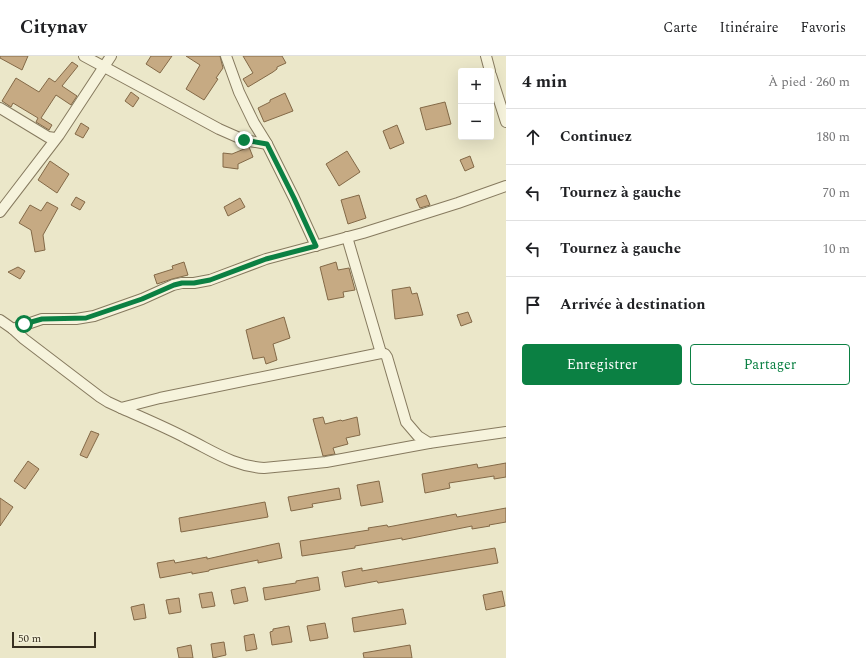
<!DOCTYPE html>
<html lang="fr">
<meta charset="utf-8">
<style>
body{margin:0;font-family:Spectral,serif;background:#f6f6f6;color:#202124}
.controls{position:absolute;right:12px;top:12px;display:grid;overflow:hidden;border-radius:4px;box-shadow:0 4px 16px #0002}
.controls button{width:36px;height:36px;display:grid;place-items:center;padding:0;border:0;border-bottom:1px solid #e0e0e0;background:#fff;color:#202124;font:20px sans-serif}
.scale{position:absolute;left:12px;bottom:10px;width:84px;box-sizing:border-box;padding-left:4px;border:2px solid #383021;border-top:0;font-size:11px;line-height:14px;white-space:nowrap;color:#383021;-webkit-text-stroke:3px #f3f0d8;paint-order:stroke}
.stop{position:absolute;width:12px;height:12px;margin:-9px;border:3px solid #0b8043;border-radius:50%;background:#fff}
.stop.end{background:#0b8043;border-color:#fff;box-shadow:0 1px 4px #0008}
.list{margin:0;padding:0;list-style:none}
h2{display:flex;justify-content:space-between;align-items:center;height:52px;margin:0;padding:0 16px;font-size:17px}
h2 small{font-size:13px;font-weight:400;color:#757577}
.list li{display:grid;grid-template-columns:26px 1fr auto;gap:12px;align-items:center;box-sizing:border-box;height:56px;padding:0 16px;border-top:1px solid #e0e0e0}
.list b{display:block;font-size:15px;white-space:nowrap}
.list em{font-size:13px;font-style:normal;color:#757577}
.actions{display:flex;gap:8px;padding:12px 16px}
.actions a{flex:1;padding:9px 0;border:1px solid #0b8043;border-radius:4px;text-align:center;font-size:14px;color:#0b8043}
.actions .main{background:#0b8043;color:#fff}
.icon{flex:none;width:22px;height:22px;fill:none;stroke:currentColor;stroke-width:2;stroke-linecap:round;stroke-linejoin:round}
.map{position:relative;flex:none;width:506px;height:602px;overflow:hidden}
header{display:flex;align-items:center;gap:24px;box-sizing:border-box;height:56px;padding:0 20px;background:#fff;border-bottom:1px solid #e0e0e0}
header strong{font-size:19px}
nav{display:flex;gap:22px;margin-inline-start:auto;font-size:14px}
main{display:flex}
aside{flex:1;background:#fff}
.map>svg:first-child{display:block}
.building{fill:#c6aa83;stroke:#836947}
.lines{fill:none;stroke-linecap:round;stroke-linejoin:round}
.minor-casing{stroke:#867a5f;stroke-width:12}
.minor{stroke:#f6f3dc;stroke-width:10}
.route{stroke:#0b8043;stroke-width:5}
</style>
<header>
<strong>Citynav</strong>
<nav><a>Carte</a><a>Itinéraire</a><a>Favoris</a></nav>
</header>
<main>
<div class="map">
<svg width="506" height="602" viewBox="0 0 506 602">
<rect width="100%" height="100%" fill="#ebe7c9"/>
<g class="building">
<polygon points="0,0 28,0 22,14 0,2"/>
<polygon points="151,0 172,0 160,17 146,8"/>
<polygon points="186,0 220,0 223,12 216,22 218,23 204,44 186,33 200,9"/>
<polygon points="243,0 282,0 286,7 277,11 277,13 273,16 248,31 243,23 253,17"/>
<polygon points="72,6 78,10 62,30 77,40 71,49 56,39 41,62 52,69 49,74 36,66 38,62 13,47 11,51 2,45 16,22 39,36 49,22 55,26"/>
<polygon points="131,36 139,42 133,51 125,45"/>
<polygon points="285,37 293,55 264,66 258,52 270,46 270,44"/>
<polygon points="445,46 451,68 426,74 420,52"/>
<polygon points="81,67 89,72 83,82 75,78"/>
<polygon points="397,69 404,87 390,93 383,75"/>
<polygon points="249,91 253,101 238,108 238,113 223,111 223,97 232,98"/>
<polygon points="347,95 360,116 339,130 326,108"/>
<polygon points="470,100 474,111 465,115 460,104"/>
<polygon points="50,105 69,118 57,137 38,124"/>
<polygon points="359,139 366,162 348,168 341,144"/>
<polygon points="426,139 430,149 420,152 416,143"/>
<polygon points="76,141 85,146 80,154 71,149"/>
<polygon points="240,142 245,151 228,160 224,151"/>
<polygon points="47,146 58,152 43,179 45,194 35,196 31,174 19,167 30,149 41,155"/>
<polygon points="184,206 188,219 172,223 157,228 154,219 173,213 172,210"/>
<polygon points="336,206 338,214 349,212 355,234 343,236 344,241 328,244 320,211"/>
<polygon points="18,211 25,215 20,223 8,216"/>
<polygon points="410,231 412,238 417,237 423,259 395,263 392,234"/>
<polygon points="468,256 472,266 461,270 457,259"/>
<polygon points="284,261 290,282 273,288 277,304 266,308 264,301 253,303 246,274"/>
<polygon points="323,361 325,368 341,364 342,365 357,361 360,379 346,382 348,388 333,392 335,398 323,400 313,363"/>
<polygon points="91,375 99,378 87,402 80,399"/>
<polygon points="28,405 39,413 25,433 14,425"/>
<polygon points="506,407 506,421 494,423 494,420 449,427 450,432 425,437 422,418 477,408 478,412"/>
<polygon points="379,425 383,446 361,450 357,429"/>
<polygon points="339,432 341,443 312,448 313,451 291,455 288,441"/>
<polygon points="0,442 13,451 0,470"/>
<polygon points="265,446 268,461 181,476 179,462"/>
<polygon points="506,452 506,466 489,469 490,470 472,473 472,470 402,484 402,482 355,490 355,492 302,500 300,485 369,474 368,472 387,469 388,471 456,458 457,461"/>
<polygon points="279,487 282,502 258,507 258,504 209,514 209,515 192,518 192,516 160,522 157,507 174,504 175,507 207,501 207,503"/>
<polygon points="495,492 498,507 378,527 377,525 345,531 342,516 362,512 362,515"/>
<polygon points="318,521 320,534 265,544 263,532 296,527 296,525"/>
<polygon points="245,531 248,545 234,548 231,534"/>
<polygon points="502,535 505,550 486,554 483,539"/>
<polygon points="212,536 215,550 202,552 199,538"/>
<polygon points="179,542 181,556 169,558 166,544"/>
<polygon points="144,548 146,562 134,564 131,551"/>
<polygon points="403,553 406,568 354,576 352,562"/>
<polygon points="325,567 328,582 310,585 307,570"/>
<polygon points="289,570 292,586 272,589 270,576 273,575 273,573"/>
<polygon points="254,578 257,593 246,595 244,580"/>
<polygon points="224,586 226,599 213,602 211,588"/>
<polygon points="191,589 193,602 179,602 177,592"/>
<polygon points="410,589 412,602 364,602 363,597"/>
</g>
<g class="lines">
<g class="minor-casing">
<g id="minor">
<polyline points="84,0 219,73 244,84 267,88"/>
<polyline points="226,0 239,36 254,67 267,88 294,142 316,190"/>
<polyline points="486,0 490,15"/>
<polyline points="491,19 506,66"/>
<polyline points="0,52 48,81 55,82"/>
<polyline points="0,156 59,79 111,0"/>
<polyline points="347,181 381,297"/>
<polyline points="0,264 13,273 24,283 100,341 108,346 121,352 160,342 381,297 385,298 387,301 406,366 418,380 429,387 506,376"/>
<polyline points="13,273 42,263 76,263 94,260 142,243 173,229 182,227 194,227 210,224 266,203 363,177 458,147 506,130"/>
<path d="M121,352c22,10 44,19 65,30 27,13 47,28 78,30l62,-6 103,-19"/>
</g>
</g>
<use href="#minor" class="minor"/>
</g>
<g class="lines">
<polyline class="route" points="24,268 42,263 86,262 142,243 174,229 182,227 194,227 210,224 266,203 316,190 294,142 267,88 244,84"/>
</g>
</svg>
<div class="controls">
<button>+</button>
<button>−</button>
</div>
<div class="scale">50 m</div>
<div class="stop" style="left:24px;top:268px"></div>
<div class="stop end" style="left:244px;top:84px"></div>
</div>
<aside>
<h2>4 min<small>À pied · 260 m</small></h2>
<ul class="list">
<li><svg class="icon" aria-label="ahead" viewBox="0 0 24 24"><path d="M12 20V5M6 11l6-6 6 6"/></svg><div><b>Continuez</b></div><em>180 m</em></li>
<li><svg class="icon" aria-label="left" viewBox="0 0 24 24"><path d="M17 20v-9H6M10 6l-5 5 5 5"/></svg><div><b>Tournez à gauche</b></div><em>70 m</em></li>
<li><svg class="icon" aria-label="left" viewBox="0 0 24 24"><path d="M17 20v-9H6M10 6l-5 5 5 5"/></svg><div><b>Tournez à gauche</b></div><em>10 m</em></li>
<li><svg class="icon" aria-label="arrive" viewBox="0 0 24 24"><path d="M6 21V4h12l-3 4 3 4H6"/></svg><div><b>Arrivée à destination</b></div></li>
</ul>
<div class="actions"><a class="main">Enregistrer</a><a>Partager</a></div>
</aside>
</main>
